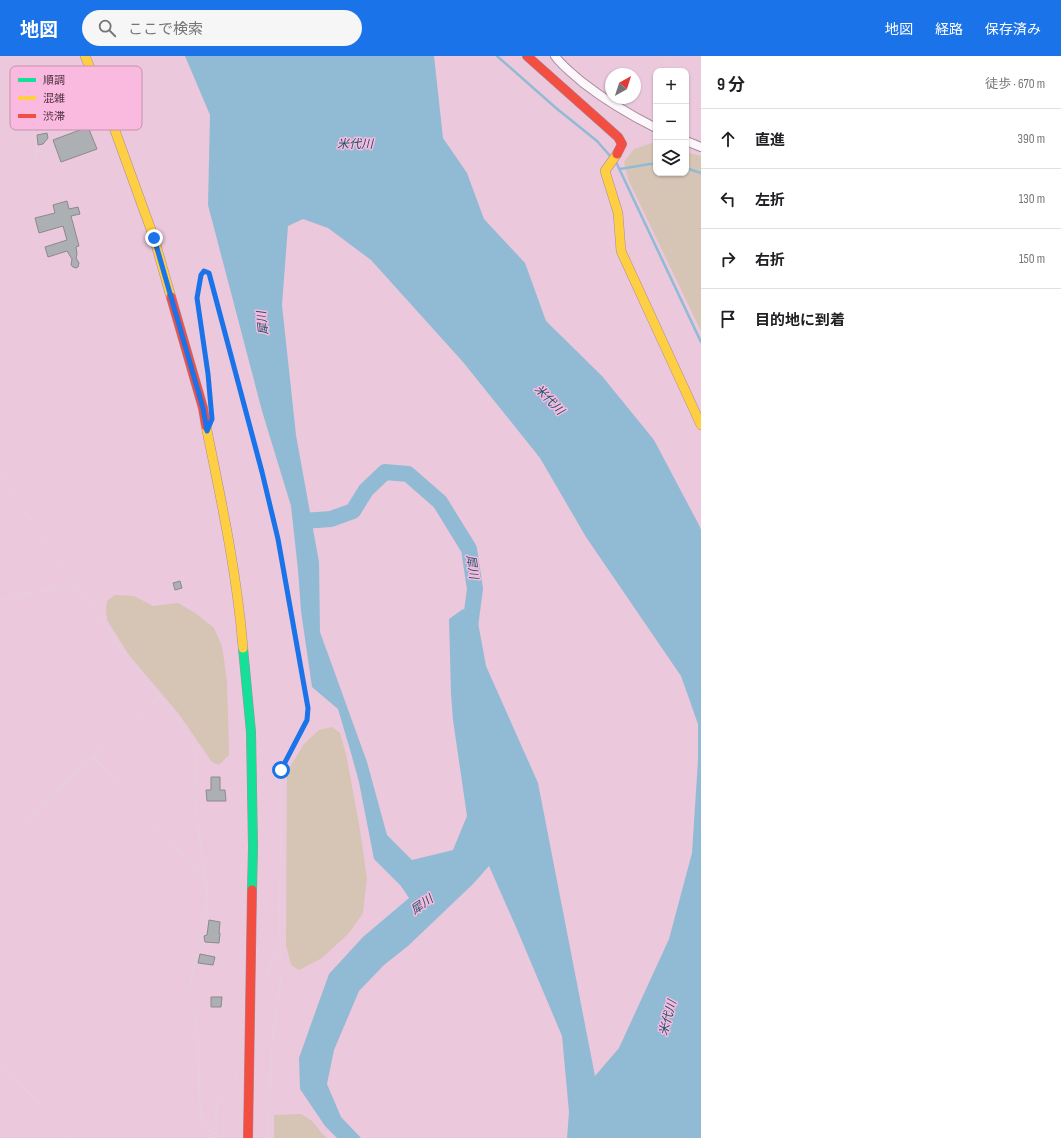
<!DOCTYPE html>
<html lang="ja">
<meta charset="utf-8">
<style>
body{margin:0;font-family:"Sofia Sans Condensed","Noto Sans JP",sans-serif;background:#f6f6f6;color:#202124}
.controls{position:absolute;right:12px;top:12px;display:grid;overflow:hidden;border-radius:8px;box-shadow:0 1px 3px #0004}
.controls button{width:36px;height:36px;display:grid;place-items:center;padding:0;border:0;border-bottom:1px solid #e0e0e0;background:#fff;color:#202124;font:20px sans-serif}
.compass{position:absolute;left:605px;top:12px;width:36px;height:36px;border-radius:50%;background:#fff;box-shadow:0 1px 3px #0004;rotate:39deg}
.stop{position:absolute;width:12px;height:12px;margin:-9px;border:3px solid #1a73e8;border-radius:50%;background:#fff}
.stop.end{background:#1a73e8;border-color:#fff;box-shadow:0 1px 4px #0008}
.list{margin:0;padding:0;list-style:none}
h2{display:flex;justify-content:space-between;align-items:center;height:52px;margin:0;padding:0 16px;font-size:17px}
h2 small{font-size:13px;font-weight:400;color:#757577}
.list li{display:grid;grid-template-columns:26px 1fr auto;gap:12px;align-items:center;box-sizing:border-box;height:60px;padding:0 16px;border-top:1px solid #e0e0e0}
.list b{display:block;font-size:15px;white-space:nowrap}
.list em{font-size:13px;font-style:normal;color:#757577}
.icon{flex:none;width:22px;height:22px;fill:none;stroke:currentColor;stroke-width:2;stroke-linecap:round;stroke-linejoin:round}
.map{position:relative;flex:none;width:701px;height:1082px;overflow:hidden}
header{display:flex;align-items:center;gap:24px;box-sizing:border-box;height:56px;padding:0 20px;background:#1a73e8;color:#fff}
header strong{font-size:19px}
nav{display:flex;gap:22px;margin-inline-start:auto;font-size:14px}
.search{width:280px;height:36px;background:#f6f6f6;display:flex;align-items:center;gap:10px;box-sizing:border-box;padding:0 14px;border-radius:22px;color:#757577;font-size:15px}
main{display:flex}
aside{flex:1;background:#fff}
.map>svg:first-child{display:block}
.green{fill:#d6c4b4}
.water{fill:#91bbd4;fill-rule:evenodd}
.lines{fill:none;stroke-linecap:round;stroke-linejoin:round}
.stream{stroke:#91bbd4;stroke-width:2.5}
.river{stroke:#91bbd4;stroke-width:16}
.building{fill:#adb0b2;stroke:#8b898d}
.street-casing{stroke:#a88c9d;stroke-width:10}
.fast-casing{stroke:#a88c9d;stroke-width:10}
.slow-casing{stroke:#a88c9d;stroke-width:10}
.jam-casing{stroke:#a88c9d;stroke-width:10}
.path{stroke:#e0d5db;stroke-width:1.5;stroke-dasharray:2 2;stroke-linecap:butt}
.street{stroke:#fcf7fa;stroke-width:8}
.fast{stroke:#16e098;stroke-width:9}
.slow{stroke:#ffcf43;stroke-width:9}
.jam{stroke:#f24e42;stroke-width:9}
.route{stroke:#1a73e8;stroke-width:5}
.labels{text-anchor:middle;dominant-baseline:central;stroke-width:3;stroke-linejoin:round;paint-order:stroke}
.water-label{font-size:12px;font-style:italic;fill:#1a576b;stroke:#fab9de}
.key{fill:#fab9de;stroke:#c790b0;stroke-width:1}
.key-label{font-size:11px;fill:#513144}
</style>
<header>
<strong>地図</strong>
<div class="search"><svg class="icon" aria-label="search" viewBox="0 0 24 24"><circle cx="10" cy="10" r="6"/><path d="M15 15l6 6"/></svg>ここで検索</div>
<nav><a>地図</a><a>経路</a><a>保存済み</a></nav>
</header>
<main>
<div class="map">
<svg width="701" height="1082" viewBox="0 0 701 1082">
<rect width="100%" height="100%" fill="#ebc8dc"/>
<g class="green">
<polygon points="652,87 656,88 656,117 686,117 686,96 701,100 701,275 628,123 624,106 634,93"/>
<polygon points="115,539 134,540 153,550 178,547 195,557 214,572 222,590 227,625 229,699 219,709 212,706 179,658 129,599 107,564 106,554 107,545"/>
<polygon points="332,671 340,677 346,698 359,768 367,822 363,857 349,877 322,902 299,914 291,909 286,889 287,716 304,688 319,674"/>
<polygon points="301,1058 312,1065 320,1075 327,1082 274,1082 274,1059"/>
</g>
<path class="water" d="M185,0h249l9,82 24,35 17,46 41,44 21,58 56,55 52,64 45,85 2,5v608h-134l2,-26 -7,-76 -46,-109 -27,-61 -16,18 -65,62 -24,19 -25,26 -25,59 -7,34 14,33 20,21h-24l-12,-12 -25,-37 -1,-31 11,-31 19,-53 34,-37 46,-39 -8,-12 -27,-27 -15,-77 -8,-29 -13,-44 -26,-22 -11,-76 -3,-41 -7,-64 -29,-95 -54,-206 2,-90zM303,163l25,9 43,32 92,102 77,96 46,79 95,139 17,48v36l-6,93 -23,86 -50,109 -24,28 -57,-293 -52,-117 -9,-49 -14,-8 -14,10 2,75 2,26 14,96 -14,34 -41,10 -25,-25 -20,-73 -47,-130 -1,-70 -23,-127 -14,-130 6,-79z"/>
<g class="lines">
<g class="stream">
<polyline points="497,0 556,52 597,85 611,101"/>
<polyline points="616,106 701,286"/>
<polyline points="686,112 701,117"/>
<polyline points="620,113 650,108 656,108"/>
</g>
<polyline class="river" points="300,452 303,465 331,463 353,455 366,434 385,416 408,418 440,446 469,493 475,533 469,578"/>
</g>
<g class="building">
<polygon points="88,71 97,93 61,106 53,84"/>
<polygon points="47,77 48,82 43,88 38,89 37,79"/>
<polygon points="67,145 69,153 78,151 80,158 71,160 79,190 76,191 77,198 76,202 79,207 78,211 76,212 73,211 71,209 72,203 67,195 48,201 45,191 67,184 63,170 39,177 35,162 55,157 53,149"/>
<polygon points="180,525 182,532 175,534 173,527"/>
<polygon points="211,721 220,721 220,734 225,734 226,745 207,745 206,734 211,734"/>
<polygon points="209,864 220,866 219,877 220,877 219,887 205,886 204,880 207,879"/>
<polygon points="200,898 215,901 213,909 198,907"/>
<polygon points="211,941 222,941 221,951 211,951"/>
</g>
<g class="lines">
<g class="street-casing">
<g id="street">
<path d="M555,0c7,10 18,18 27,26 23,18 48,33 74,46"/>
<polyline points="686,85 701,91"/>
</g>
</g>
<g class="fast-casing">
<polyline id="fast" points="243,592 251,676 253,791 252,834"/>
</g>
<g class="slow-casing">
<g id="slow">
<polyline points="85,0 105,47 154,182 171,241"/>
<polyline points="617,98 605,115 618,157 621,195 701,369"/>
<path d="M206,370c15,73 31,147 37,222"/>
</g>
</g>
<g class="jam-casing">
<g id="jam">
<polyline points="527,0 618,81 622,88 617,98"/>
<polyline points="171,241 203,352 206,370"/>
<polyline points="248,1082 252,834"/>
</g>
</g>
<g class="path">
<polyline points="663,0 681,15"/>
<polyline points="686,19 701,31"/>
<polyline points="0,142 33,105 37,97 36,85 18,0"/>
<polyline points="209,333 197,242 201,219 204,215 209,217 262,416 279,483 308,653 307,664 281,713 281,769 279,869 282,916 272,986 268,1082"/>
<polyline points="0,415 6,429 62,512 90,547 122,595 167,649 193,686 197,699 194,739 207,836 206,856 191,925 189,939 197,963 200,1051 203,1064 213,1082"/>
<polyline points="0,543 75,529"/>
<polyline points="94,701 190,806 204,819"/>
<polyline points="0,788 159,640"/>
<polyline points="261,939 279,886"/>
<polyline points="0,1006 71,1082"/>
<polyline points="216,1082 216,1050 220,1043 231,1031 236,1024 238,1011"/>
</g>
<use href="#street" class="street"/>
<use href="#fast" class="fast"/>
<use href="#slow" class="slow"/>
<use href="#jam" class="jam"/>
</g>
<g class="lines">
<polyline class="route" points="154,182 203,352 207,375 212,363 208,318 197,242 201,219 204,215 209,217 262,416 278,483 308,652 307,664 281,714"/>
</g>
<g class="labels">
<g class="water-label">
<text x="355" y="88">米代川</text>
<text transform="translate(263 267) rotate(-96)">犀川</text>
<text transform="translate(549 344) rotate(46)">米代川</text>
<text transform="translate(472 511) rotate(82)">犀川</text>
<text transform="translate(422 849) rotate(-35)">犀川</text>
<text transform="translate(668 962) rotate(-75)">米代川</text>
</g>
</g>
<rect x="10" y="10" width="132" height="64" rx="6" class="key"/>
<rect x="18" y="22" width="18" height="4" fill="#16e098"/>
<rect x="18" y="40" width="18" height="4" fill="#ffcf43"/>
<rect x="18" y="58" width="18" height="4" fill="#f24e42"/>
<g class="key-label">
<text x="43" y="28">順調</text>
<text x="43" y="46">混雑</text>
<text x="43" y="64">渋滞</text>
</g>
</svg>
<div class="controls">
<button>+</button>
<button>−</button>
<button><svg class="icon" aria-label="layers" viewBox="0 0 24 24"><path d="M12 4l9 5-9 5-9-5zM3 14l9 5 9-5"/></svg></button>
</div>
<svg class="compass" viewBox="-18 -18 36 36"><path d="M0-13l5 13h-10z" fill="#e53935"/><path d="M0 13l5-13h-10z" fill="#757577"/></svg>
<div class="stop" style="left:281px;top:714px"></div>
<div class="stop end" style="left:154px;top:182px"></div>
</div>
<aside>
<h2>9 分<small>徒歩 · 670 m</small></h2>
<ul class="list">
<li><svg class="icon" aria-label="ahead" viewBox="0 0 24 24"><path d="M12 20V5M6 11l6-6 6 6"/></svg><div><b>直進</b></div><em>390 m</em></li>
<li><svg class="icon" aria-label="left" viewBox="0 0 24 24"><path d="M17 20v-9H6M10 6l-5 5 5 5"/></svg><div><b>左折</b></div><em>130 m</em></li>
<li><svg class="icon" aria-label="right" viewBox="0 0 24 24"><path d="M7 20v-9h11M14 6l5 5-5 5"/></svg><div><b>右折</b></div><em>150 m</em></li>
<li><svg class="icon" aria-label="arrive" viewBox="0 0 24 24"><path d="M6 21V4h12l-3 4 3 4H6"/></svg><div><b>目的地に到着</b></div></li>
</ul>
</aside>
</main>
